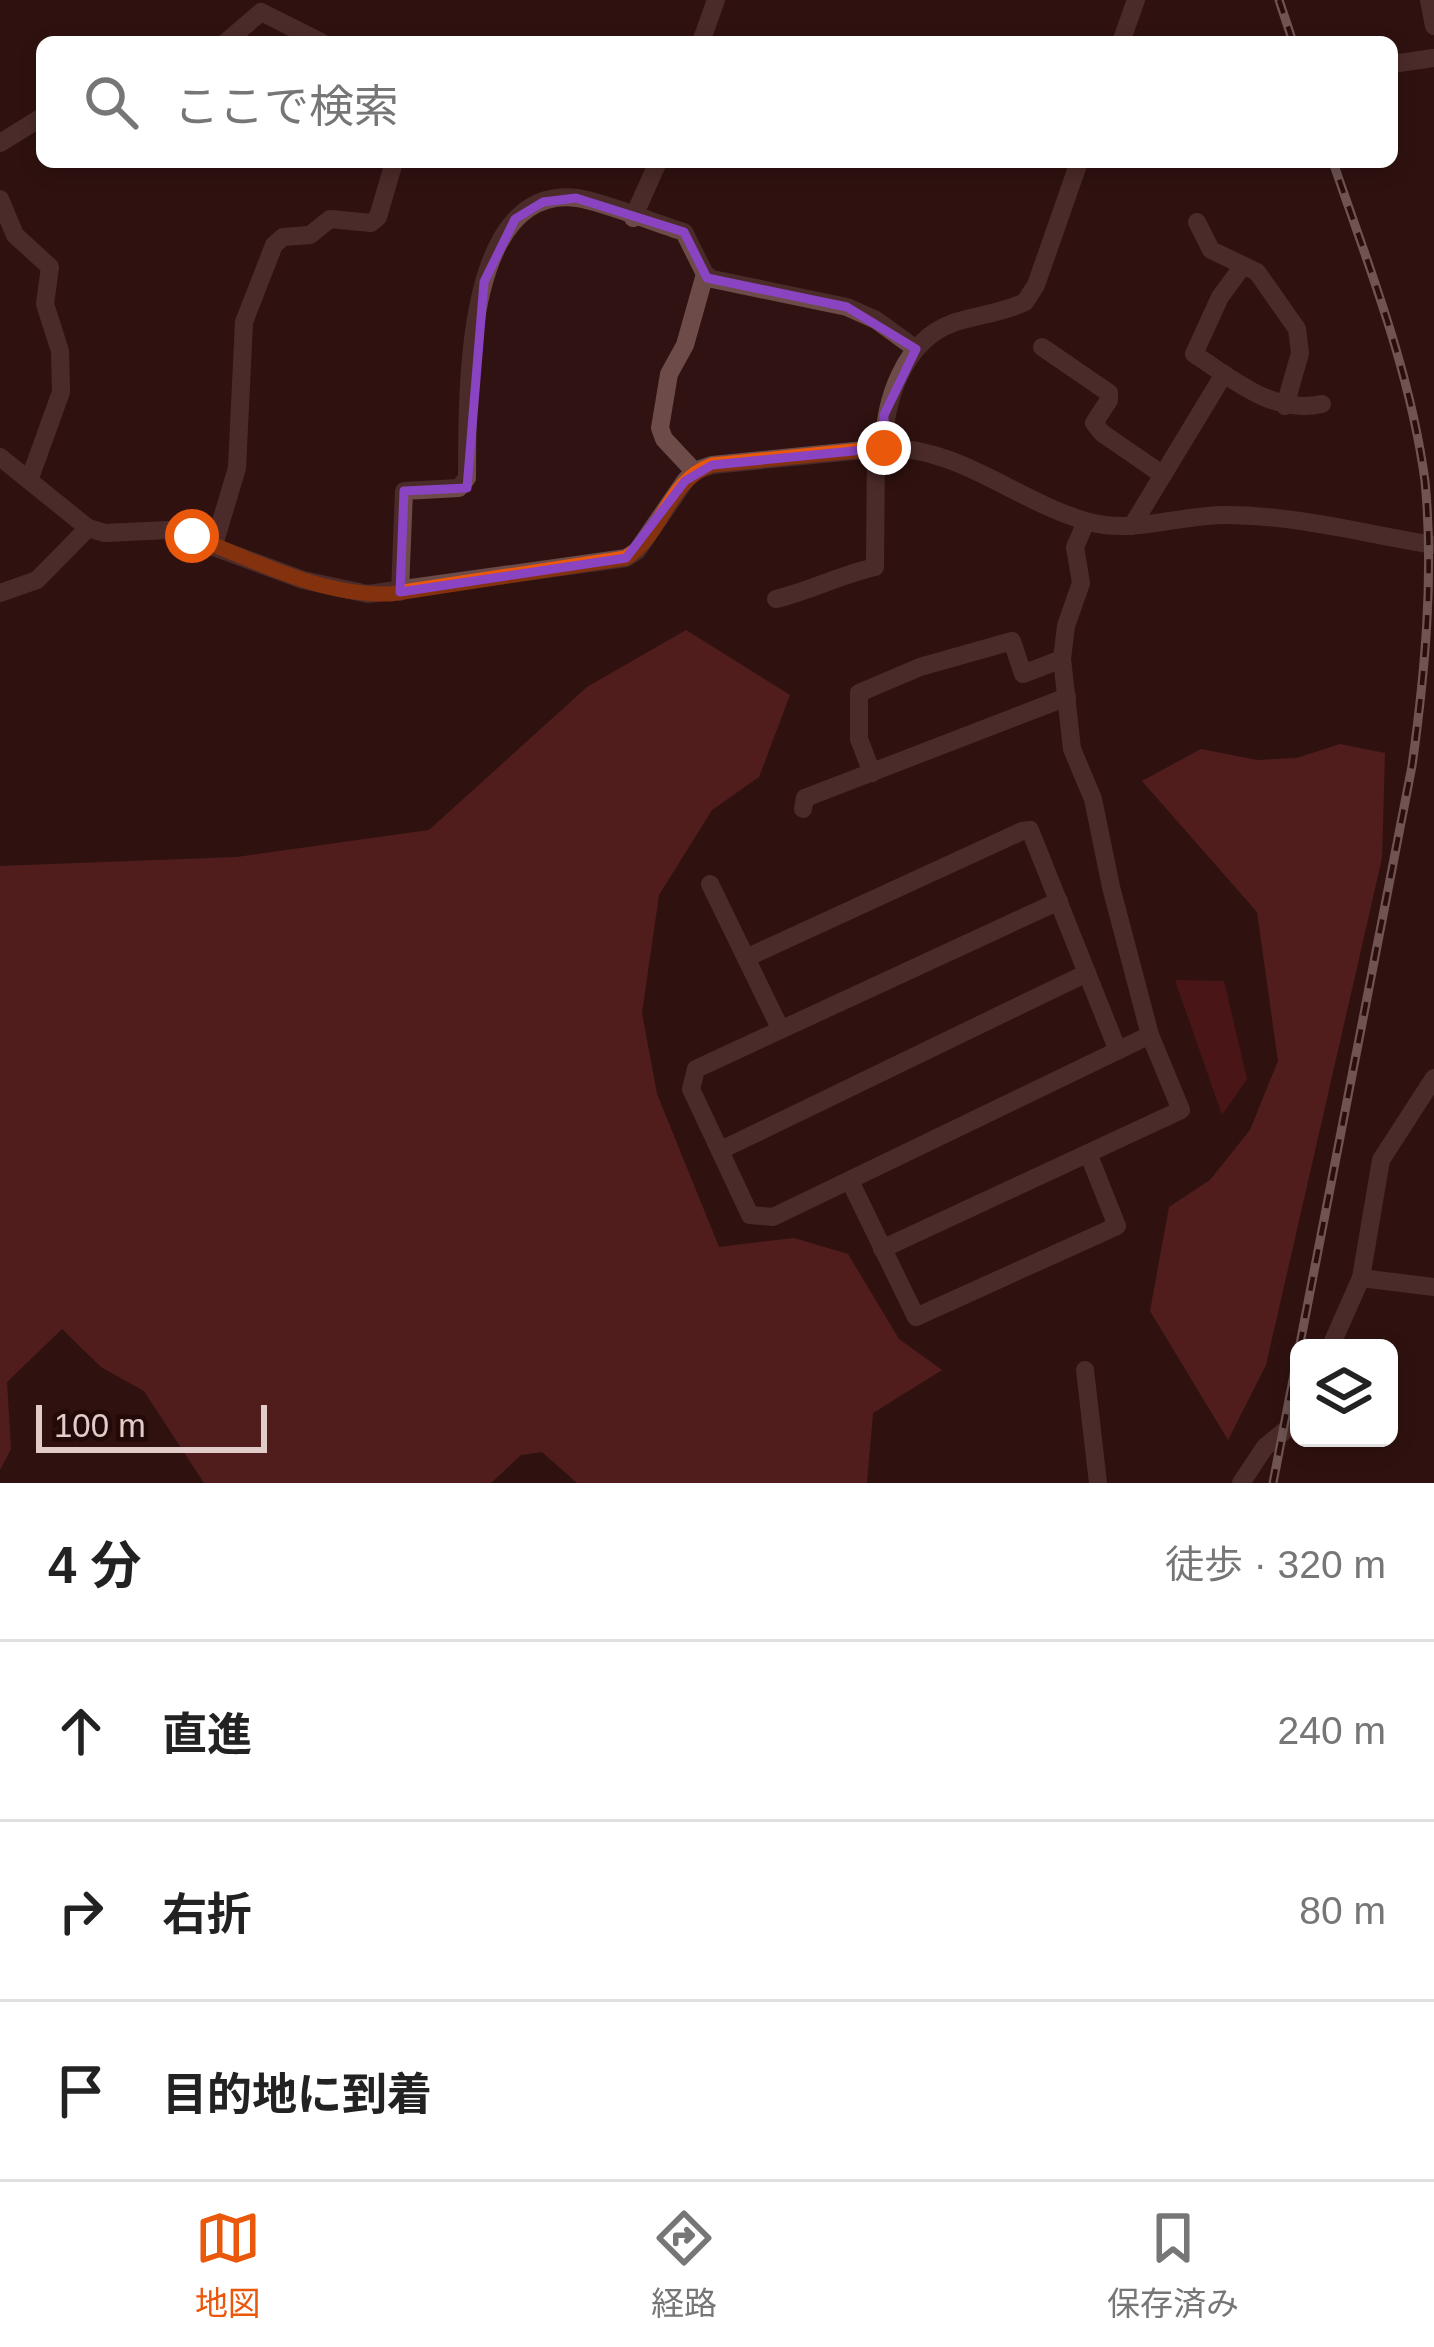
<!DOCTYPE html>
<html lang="ja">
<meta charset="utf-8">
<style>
body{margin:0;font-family:Helvetica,"Noto Sans JP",sans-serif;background:#f6f6f6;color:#222}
.controls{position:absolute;right:36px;bottom:36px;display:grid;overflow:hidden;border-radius:18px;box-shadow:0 6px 18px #0003}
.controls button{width:108px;height:108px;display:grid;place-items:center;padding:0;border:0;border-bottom:3px solid #e0e0e0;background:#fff;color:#222;font:60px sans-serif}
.scale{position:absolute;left:36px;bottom:30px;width:231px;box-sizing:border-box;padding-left:12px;border:6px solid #e1ccca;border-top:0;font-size:33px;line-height:42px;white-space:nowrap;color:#e1ccca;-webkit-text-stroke:9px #240909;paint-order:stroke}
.stop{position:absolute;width:36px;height:36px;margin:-27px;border:9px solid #ea580c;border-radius:50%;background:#fff}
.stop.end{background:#ea580c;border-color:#fff;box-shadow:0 3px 12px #0008}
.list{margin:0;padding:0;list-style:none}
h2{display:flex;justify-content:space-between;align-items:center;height:156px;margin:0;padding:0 48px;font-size:51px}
h2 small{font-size:39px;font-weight:400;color:#767676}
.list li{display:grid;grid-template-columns:78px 1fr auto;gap:36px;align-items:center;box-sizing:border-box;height:180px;padding:0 48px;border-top:3px solid #e0e0e0}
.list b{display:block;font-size:45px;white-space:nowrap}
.list em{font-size:39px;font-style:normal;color:#767676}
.icon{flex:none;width:66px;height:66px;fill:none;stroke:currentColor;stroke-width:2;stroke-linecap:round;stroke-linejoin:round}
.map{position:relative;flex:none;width:1434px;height:1483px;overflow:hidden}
.search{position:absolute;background:#fff;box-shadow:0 6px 18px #0003;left:36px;right:36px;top:36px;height:132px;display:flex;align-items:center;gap:30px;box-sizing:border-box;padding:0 42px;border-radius:18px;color:#767676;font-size:45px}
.sheet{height:696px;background:#fff}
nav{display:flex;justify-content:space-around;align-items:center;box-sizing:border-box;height:168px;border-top:3px solid #e0e0e0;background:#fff;font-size:33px;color:#767676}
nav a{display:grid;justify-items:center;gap:6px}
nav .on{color:#ea580c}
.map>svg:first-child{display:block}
.forest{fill:#7a2b2b}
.water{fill:#681a1d}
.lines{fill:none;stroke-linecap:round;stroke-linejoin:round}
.minor{stroke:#6d4b48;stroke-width:18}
.rail-casing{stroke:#bca5a4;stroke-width:9}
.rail{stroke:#240909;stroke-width:4.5;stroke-dasharray:14;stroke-linecap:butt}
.route{stroke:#ea580c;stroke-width:15}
.marked{fill:none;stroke:#8a44c1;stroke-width:9;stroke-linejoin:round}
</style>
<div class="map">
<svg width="1434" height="1483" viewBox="0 0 1434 1483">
<rect width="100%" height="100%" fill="#2f1211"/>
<g class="forest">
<polygon points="686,630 790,695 759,777 712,810 659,895 642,1013 657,1094 719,1247 794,1238 848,1254 899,1339 942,1370 873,1413 867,1483 577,1483 542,1452 521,1455 491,1483 204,1483 144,1391 101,1367 62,1329 7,1382 11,1449 0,1470 0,866 237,857 429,830 587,687"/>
<polygon points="1340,744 1385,753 1382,858 1266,1365 1228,1440 1150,1311 1169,1207 1210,1180 1250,1130 1278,1061 1257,912 1142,781 1201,749 1257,760 1297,758"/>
</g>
<polygon class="water" points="1175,980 1224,981 1247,1079 1222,1115"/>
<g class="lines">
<g class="minor">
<polyline points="1429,0 1434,26"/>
<polyline points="226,42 261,12 321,42"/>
<polyline points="701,42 716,0"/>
<polyline points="1121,42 1136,0"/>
<polyline points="1392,64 1434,58"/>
<polyline points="0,143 42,117"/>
<polyline points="0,199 15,235 50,267 45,304 60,351 61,392 30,478"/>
<polyline points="633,218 658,162"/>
<polyline points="1197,222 1211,250 1257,272 1297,329 1300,353 1285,406"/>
<path d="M1242,267l-22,30 -26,57c39,25 79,61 128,50"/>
<polyline points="1042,347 1109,393 1109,400 1094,423 1102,433 1163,475"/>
<path d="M884,448c0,-46 19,-107 69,-125 23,-8 50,-10 72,-21l11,-17 43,-123"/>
<path d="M0,457l88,71 17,5 63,-3 135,50 65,14 258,-36 11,-7 48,-70 9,-10 18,-6 172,-17c75,-2 135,55 205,74 45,12 91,-7 136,-7 71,0 140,19 209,30"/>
<polyline points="694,471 664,439 660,428 669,374 685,345 705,274"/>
<polyline points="1132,526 1224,374"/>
<polyline points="214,545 237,468 244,322 274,245 283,237 310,235 330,219 371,223 378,217 394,162"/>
<path d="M400,592l4,-101 55,-3 8,-10c1,-73 -7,-295 110,-280 27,4 77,25 107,34l21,42 7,5 135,28 29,13 40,29"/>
<polyline points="0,593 37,580 88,528"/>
<path d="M776,599c36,-9 64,-24 99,-32l1,-118"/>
<polyline points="872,773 859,739 859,693 920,667 1012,641 1023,674 1062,659"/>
<polyline points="803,809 805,798 1067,697"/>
<polyline points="710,884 780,1028"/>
<polyline points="1059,901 696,1069 691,1089 750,1215 773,1217 1150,1035"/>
<polyline points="746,958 1022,831 1030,830 1118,1051"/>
<polyline points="721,1150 1087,973"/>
<polyline points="850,1181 916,1317 1117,1226 1088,1153"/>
<polyline points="882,1249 1181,1110 1150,1035 1111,887 1093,799 1072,749 1062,659 1066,626 1081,583 1075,547 1086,522"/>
<polyline points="1361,1278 1434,1287"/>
<polyline points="1330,1348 1361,1278 1381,1160 1434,1078"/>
<polyline points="1085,1370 1098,1483"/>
<polyline points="1241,1483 1265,1447 1299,1419"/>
</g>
<g class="rail-casing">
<g id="rail">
<polyline points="1279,0 1293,42"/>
<path d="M1273,1483l139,-717c13,-93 22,-191 13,-285 -15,-111 -56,-214 -92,-319"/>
</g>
</g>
<use href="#rail" class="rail"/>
</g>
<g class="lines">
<path class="route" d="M192,536c63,25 129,60 198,58l236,-36c37,-24 42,-78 86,-93l172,-17"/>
</g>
<path d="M0 0H1434V1483H0ZM576,198l108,34 23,46 140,29 69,42 -32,66v33l-172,17 -27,16 -59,77 -226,34 4,-101 63,-3 17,-206 31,-63 28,-17z" fill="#2f1211" fill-opacity=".55" fill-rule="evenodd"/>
<path class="marked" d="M576,198l108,34 23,46 140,29 69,42 -32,66v33l-172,17 -27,16 -59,77 -226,34 4,-101 63,-3 17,-206 31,-63 28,-17z"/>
</svg>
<div class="controls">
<button><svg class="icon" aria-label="layers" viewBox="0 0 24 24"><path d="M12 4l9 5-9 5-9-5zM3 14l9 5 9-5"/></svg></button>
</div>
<div class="scale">100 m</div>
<div class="stop" style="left:192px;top:536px"></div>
<div class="stop end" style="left:884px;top:448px"></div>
<div class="search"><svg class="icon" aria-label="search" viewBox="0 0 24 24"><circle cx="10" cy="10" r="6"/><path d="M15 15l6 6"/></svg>ここで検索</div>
</div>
<section class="sheet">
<h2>4 分<small>徒歩 · 320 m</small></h2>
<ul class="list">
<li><svg class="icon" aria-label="ahead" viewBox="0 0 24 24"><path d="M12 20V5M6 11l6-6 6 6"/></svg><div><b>直進</b></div><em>240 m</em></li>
<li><svg class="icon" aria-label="right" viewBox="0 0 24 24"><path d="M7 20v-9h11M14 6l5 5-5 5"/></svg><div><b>右折</b></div><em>80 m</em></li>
<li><svg class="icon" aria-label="arrive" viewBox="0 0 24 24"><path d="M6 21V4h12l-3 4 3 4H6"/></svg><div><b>目的地に到着</b></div></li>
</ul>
</section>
<nav>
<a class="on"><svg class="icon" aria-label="map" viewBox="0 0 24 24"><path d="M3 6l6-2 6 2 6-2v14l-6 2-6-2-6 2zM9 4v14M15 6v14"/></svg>地図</a>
<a><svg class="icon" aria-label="directions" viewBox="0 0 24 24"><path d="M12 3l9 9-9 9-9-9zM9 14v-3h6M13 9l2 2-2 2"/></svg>経路</a>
<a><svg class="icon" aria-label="saved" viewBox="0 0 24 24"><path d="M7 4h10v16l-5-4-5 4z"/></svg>保存済み</a>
</nav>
